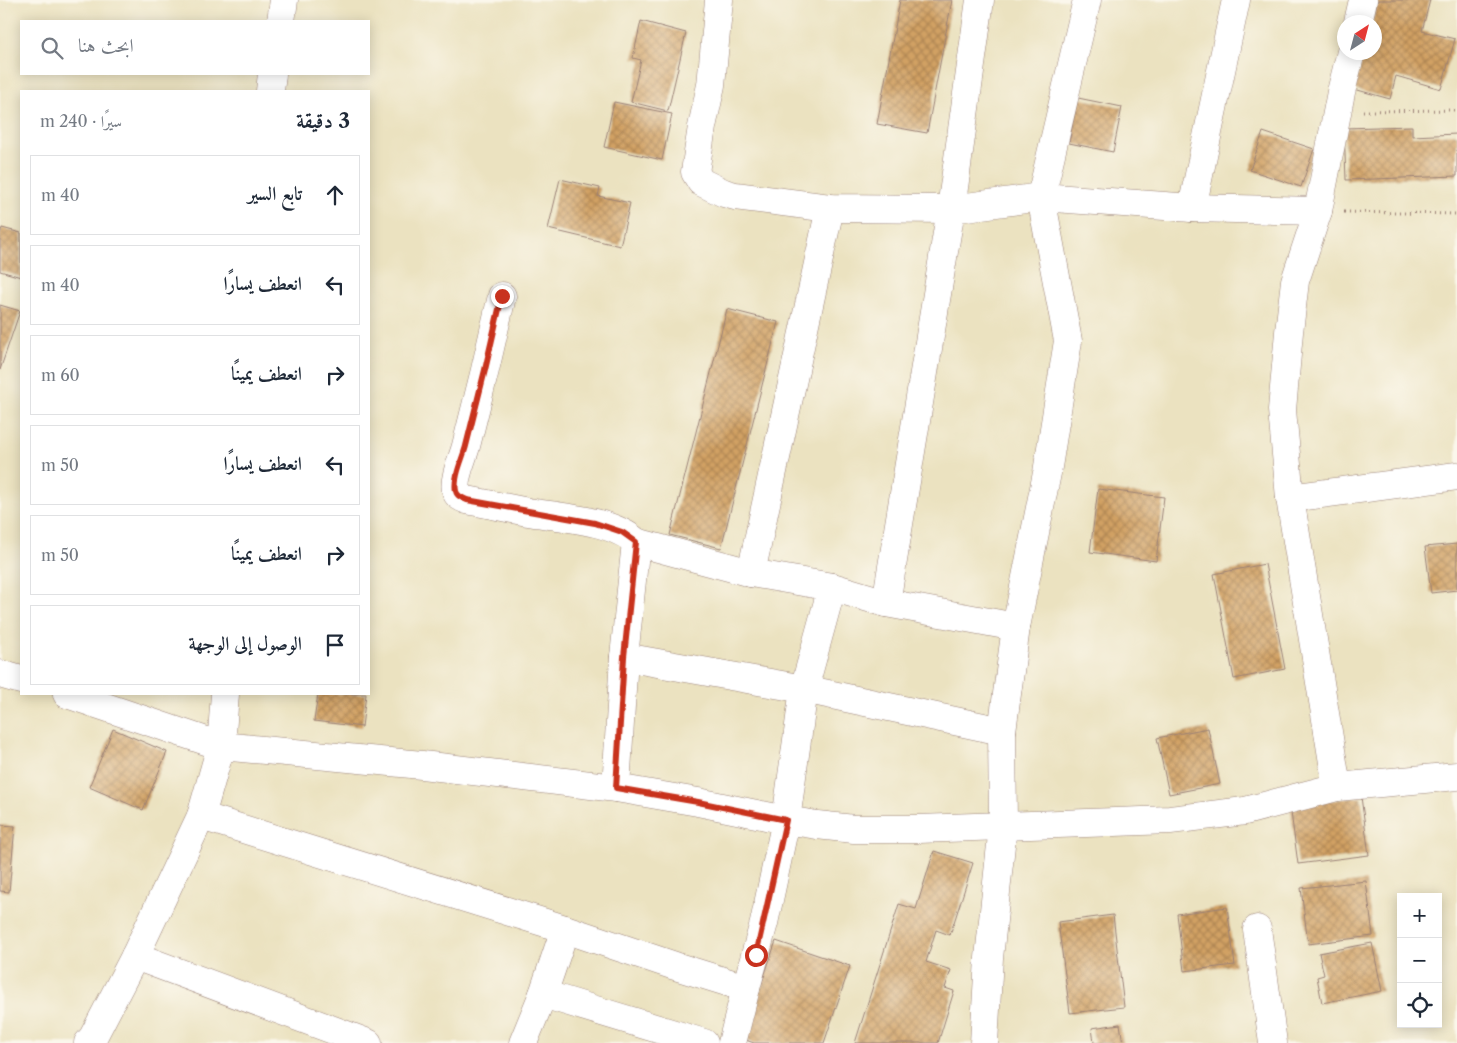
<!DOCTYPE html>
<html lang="ar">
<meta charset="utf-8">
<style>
body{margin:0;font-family:"Libre Caslon Text",Amiri,serif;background:#f2f2f3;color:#1f2937;direction:rtl}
.controls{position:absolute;right:15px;bottom:15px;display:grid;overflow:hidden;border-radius:0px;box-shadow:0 2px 12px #0003}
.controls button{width:45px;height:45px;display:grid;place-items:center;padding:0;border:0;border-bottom:1px solid #e0e1e3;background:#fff;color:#1f2937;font:25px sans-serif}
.compass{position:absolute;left:1337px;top:15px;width:45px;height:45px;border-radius:50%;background:#fff;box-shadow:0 2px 12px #0003;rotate:36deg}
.stop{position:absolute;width:15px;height:15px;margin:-11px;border:4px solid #c8321e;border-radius:50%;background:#fff}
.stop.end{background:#c8321e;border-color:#fff;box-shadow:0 1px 5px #0008}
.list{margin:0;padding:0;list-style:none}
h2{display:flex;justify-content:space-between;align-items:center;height:65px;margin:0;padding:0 20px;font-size:21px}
h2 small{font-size:16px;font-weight:400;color:#747a83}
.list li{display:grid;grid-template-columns:32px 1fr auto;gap:15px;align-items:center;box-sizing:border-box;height:80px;margin:0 10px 10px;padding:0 10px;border:1px solid #e0e1e3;border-radius:0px}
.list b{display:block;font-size:19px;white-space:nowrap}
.list em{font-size:16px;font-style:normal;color:#747a83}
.icon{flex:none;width:28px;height:28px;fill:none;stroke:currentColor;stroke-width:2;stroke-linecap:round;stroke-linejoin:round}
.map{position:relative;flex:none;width:1457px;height:1043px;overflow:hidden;direction:ltr}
.search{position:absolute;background:#fff;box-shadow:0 2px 12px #0003;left:20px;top:20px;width:350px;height:55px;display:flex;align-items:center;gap:12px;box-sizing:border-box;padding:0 18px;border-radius:0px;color:#747a83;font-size:19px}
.panel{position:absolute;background:#fff;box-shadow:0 2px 12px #0003;left:20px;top:90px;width:350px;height:605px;border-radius:0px;direction:rtl}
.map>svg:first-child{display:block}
.building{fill:url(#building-cross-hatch)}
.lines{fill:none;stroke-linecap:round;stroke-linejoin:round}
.minor-casing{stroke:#9a8076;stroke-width:29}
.path{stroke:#9a8076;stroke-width:3;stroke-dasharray:1 4;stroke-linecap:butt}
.minor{stroke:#fff;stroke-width:28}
.route{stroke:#c8321e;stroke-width:6}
</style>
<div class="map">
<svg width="1457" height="1043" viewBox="0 0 1457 1043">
<defs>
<pattern id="building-cross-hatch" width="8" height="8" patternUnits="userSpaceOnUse" patternTransform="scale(1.25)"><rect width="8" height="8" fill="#d1a163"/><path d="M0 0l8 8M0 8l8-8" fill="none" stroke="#ac8352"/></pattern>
</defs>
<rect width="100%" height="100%" fill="#fbf7ec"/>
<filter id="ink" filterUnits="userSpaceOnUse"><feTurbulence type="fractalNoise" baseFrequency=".02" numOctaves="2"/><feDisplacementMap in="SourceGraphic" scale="10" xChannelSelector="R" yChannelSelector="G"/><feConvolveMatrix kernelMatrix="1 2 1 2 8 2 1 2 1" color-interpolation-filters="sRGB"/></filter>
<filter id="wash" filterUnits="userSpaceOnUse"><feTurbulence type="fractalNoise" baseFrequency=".0096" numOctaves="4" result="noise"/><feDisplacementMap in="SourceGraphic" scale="20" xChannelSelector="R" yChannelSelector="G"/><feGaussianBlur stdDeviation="1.12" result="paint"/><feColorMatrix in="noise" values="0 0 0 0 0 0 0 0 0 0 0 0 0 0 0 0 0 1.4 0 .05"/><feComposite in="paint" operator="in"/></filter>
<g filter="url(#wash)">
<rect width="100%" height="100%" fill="#ebe2c0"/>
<g id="blocks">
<g class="building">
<polygon points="900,0 952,0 927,133 877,124"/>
<polygon points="1378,0 1430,0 1422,31 1455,39 1441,89 1396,76 1390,99 1354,89 1364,52 1374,52 1374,22 1372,22"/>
<polygon points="641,21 686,33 668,111 631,102 641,60 633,58"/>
<polygon points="1078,98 1122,107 1113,152 1069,143"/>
<polygon points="614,102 672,114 662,160 604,147"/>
<polygon points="1412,126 1412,136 1457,134 1457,176 1346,180 1344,128"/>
<polygon points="1263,132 1314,149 1301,187 1250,170"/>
<polygon points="560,179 600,188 598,196 630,203 620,246 548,229"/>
<polygon points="2,228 21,233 21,277 0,271 0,234"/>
<polygon points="0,305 20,311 0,370"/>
<polygon points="727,309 778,322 721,548 670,535"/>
<polygon points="1098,489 1164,497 1156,561 1090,552"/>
<polygon points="1457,544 1457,590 1431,593 1425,547"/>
<polygon points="1265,564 1285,669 1234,679 1214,574"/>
<polygon points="318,694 366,694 362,727 314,721"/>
<polygon points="1208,728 1220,784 1169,794 1157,738"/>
<polygon points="113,729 167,752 143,810 89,787"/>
<polygon points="1361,797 1369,855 1298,864 1290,805"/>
<polygon points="0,825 15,826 9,892 0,891"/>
<polygon points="934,851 973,863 950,935 936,930 926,962 951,970 945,988 954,991 938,1043 855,1043 899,904 916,909"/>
<polygon points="1366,881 1373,936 1308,944 1301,888"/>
<polygon points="1227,907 1235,965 1184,971 1177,914"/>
<polygon points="1113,915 1124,1007 1070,1013 1058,922"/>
<polygon points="776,941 850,966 824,1043 754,1043 743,1039"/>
<polygon points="1372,943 1382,991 1322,1003 1317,977 1324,975 1319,953"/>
<polygon points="1120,1024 1123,1043 1094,1043 1092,1028"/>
</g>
</g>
</g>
<g filter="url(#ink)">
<use href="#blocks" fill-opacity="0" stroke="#9a8076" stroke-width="1"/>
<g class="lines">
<g class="minor-casing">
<g id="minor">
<polyline points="719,0 711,85 702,127 695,172 701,182 724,193 735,196 830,208 951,209 1041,197 1192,208 1318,211"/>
<polyline points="281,21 284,0"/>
<polyline points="1358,22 1363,0"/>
<polyline points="270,91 272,74"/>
<polyline points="1192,208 1236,0"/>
<path d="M502,296c-11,50 -23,100 -36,150 -3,12 -13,32 -10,45 1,5 6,7 11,9 20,4 41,8 61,12 31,5 85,8 108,30l115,31 81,14 54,16 130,24"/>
<polyline points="1290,498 1457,476"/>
<polyline points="751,573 830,208"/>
<polyline points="886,603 951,209 980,0"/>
<polyline points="624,657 804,689 1002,731"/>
<polyline points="0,674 21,680"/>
<polyline points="67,694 221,746 422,765 616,788 698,802 786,820 817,825 854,829 918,829 1170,820 1245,811 1337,787 1457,776"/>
<polyline points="1337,787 1290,498 1282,410 1289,332 1295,281 1318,211 1341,92 1351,52"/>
<polyline points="616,788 624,657 636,542"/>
<polyline points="201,816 565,929 675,966 746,988 764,923 786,820 804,689 832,587"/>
<polyline points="1257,929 1273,1043"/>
<polyline points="135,956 368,1043"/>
<polyline points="543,994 704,1043"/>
<polyline points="88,1043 93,1037 135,956 201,816 221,746 225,694"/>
<polyline points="523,1043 543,994 565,929"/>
<polyline points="732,1043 746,988"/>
<polyline points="984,1043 989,958 1003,826 1002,731 1016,627 1047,473 1068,341 1041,197 1087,0"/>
</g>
</g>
<g class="path">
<polyline points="1363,111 1457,110"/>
<polyline points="1344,212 1457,214"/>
</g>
<use href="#minor" class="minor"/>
</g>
</g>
<g class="lines" filter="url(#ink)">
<path class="route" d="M502,296c-11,50 -23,100 -36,150 -3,12 -13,32 -10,45 1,5 6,7 11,9l128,23 27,9 14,10 -12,115 -8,131 82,14 88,18 -30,135"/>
</g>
</svg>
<div class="controls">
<button>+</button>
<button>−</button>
<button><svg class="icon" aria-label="locate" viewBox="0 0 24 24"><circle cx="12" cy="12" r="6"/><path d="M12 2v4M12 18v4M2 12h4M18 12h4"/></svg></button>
</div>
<svg class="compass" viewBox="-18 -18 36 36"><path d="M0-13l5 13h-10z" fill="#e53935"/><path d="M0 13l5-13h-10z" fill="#747a83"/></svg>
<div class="stop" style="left:756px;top:955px"></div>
<div class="stop end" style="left:502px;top:296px"></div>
<div class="search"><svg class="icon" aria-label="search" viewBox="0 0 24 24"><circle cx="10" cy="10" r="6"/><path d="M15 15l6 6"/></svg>ابحث هنا</div>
<section class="panel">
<h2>3 دقيقة<small>سيرًا · 240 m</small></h2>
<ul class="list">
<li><svg class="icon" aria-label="ahead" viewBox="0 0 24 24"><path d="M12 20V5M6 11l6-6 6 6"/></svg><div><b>تابع السير</b></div><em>40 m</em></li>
<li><svg class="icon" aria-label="left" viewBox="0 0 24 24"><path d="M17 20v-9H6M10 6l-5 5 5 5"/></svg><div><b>انعطف يسارًا</b></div><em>40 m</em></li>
<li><svg class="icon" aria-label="right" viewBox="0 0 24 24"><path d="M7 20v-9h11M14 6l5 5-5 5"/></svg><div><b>انعطف يمينًا</b></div><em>60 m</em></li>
<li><svg class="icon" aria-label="left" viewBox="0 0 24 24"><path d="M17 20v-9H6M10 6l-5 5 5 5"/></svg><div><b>انعطف يسارًا</b></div><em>50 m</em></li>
<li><svg class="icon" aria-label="right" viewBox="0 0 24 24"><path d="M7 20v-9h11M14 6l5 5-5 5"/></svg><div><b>انعطف يمينًا</b></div><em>50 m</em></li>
<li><svg class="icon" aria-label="arrive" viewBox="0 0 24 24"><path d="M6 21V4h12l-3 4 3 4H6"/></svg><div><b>الوصول إلى الوجهة</b></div></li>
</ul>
</section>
</div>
